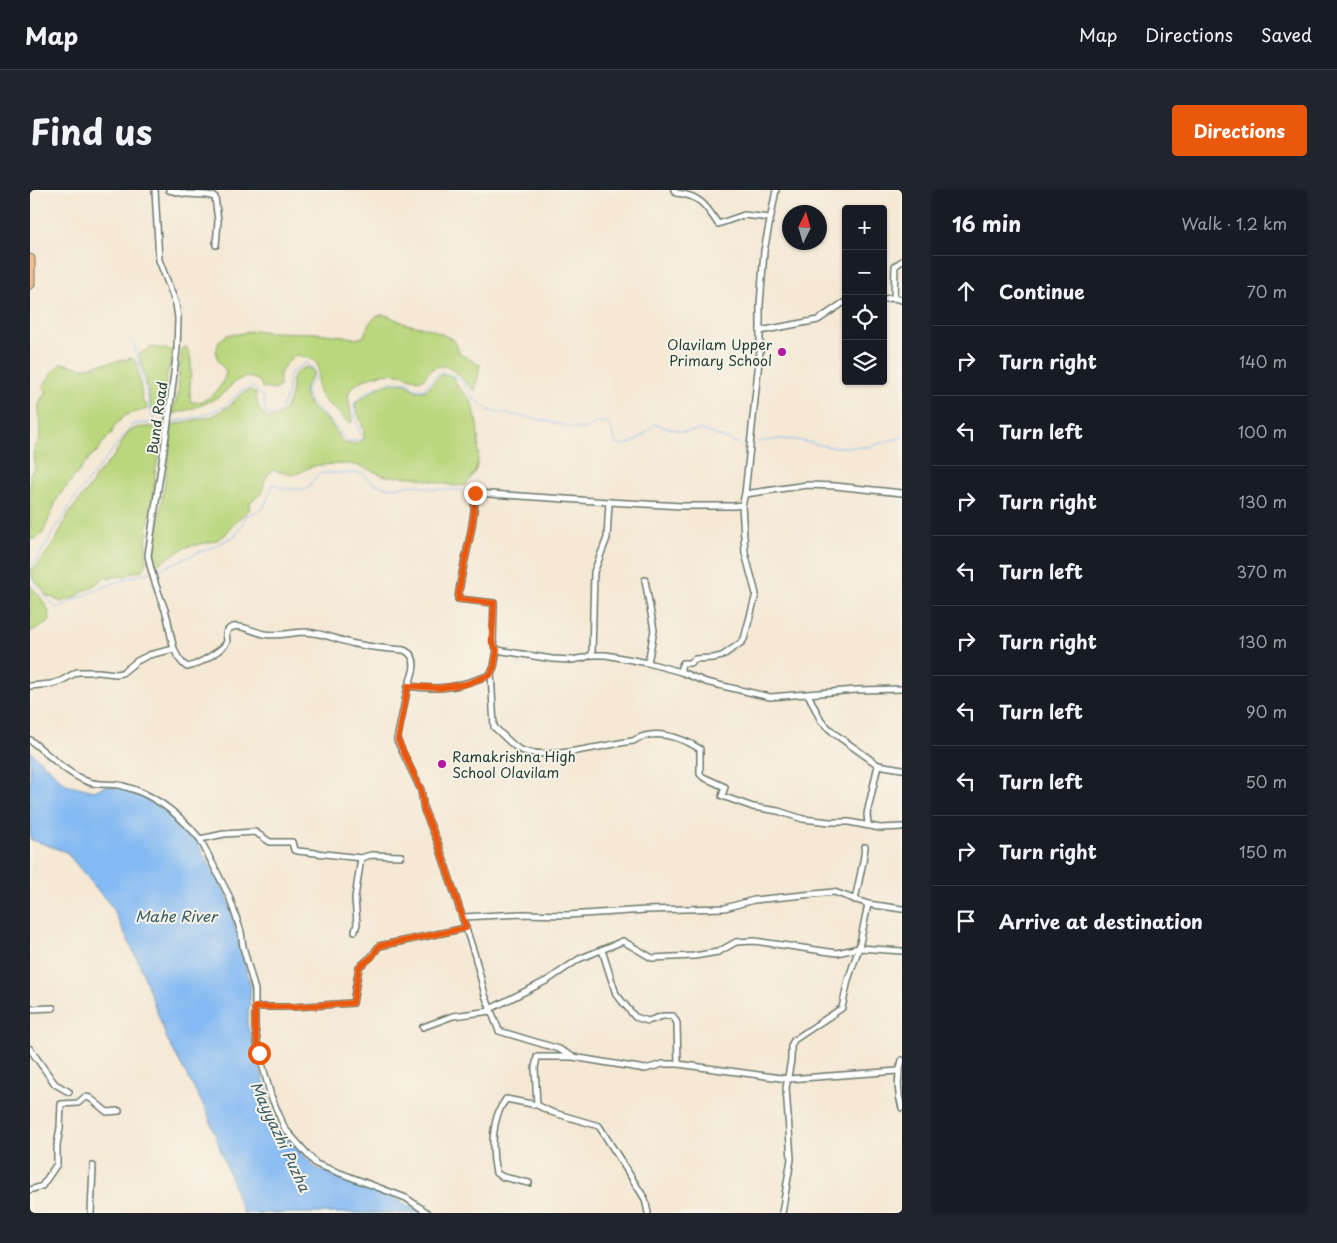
<!DOCTYPE html>
<meta charset="utf-8">
<style>
body{margin:0;font-family:"Playpen Sans",sans-serif;background:#20242c;color:#f1f3f6}
.controls{position:absolute;right:15px;top:15px;display:grid;overflow:hidden;border-radius:5px;box-shadow:0 1px 4px #0004}
.controls button{width:45px;height:45px;display:grid;place-items:center;padding:0;border:0;border-bottom:1px solid #363941;background:#171b24;color:#f1f3f6;font:25px sans-serif}
.compass{position:absolute;left:752px;top:15px;width:45px;height:45px;border-radius:50%;background:#171b24;box-shadow:0 1px 4px #0004;rotate:5deg}
.stop{position:absolute;width:15px;height:15px;margin:-11px;border:4px solid #ea580c;border-radius:50%;background:#fff}
.stop.end{background:#ea580c;border-color:#fff;box-shadow:0 1px 5px #0008}
.list{margin:0;padding:0;list-style:none}
h2{display:flex;justify-content:space-between;align-items:center;height:65px;margin:0;padding:0 20px;font-size:21px}
h2 small{font-size:16px;font-weight:400;color:#9ea1a6}
.list li{display:grid;grid-template-columns:32px 1fr auto;gap:15px;align-items:center;box-sizing:border-box;height:70px;padding:0 20px;border-top:1px solid #363941}
.list b{display:block;font-size:19px;white-space:nowrap}
.list em{font-size:16px;font-style:normal;color:#9ea1a6}
.icon{flex:none;width:28px;height:28px;fill:none;stroke:currentColor;stroke-width:2;stroke-linecap:round;stroke-linejoin:round}
.map{position:relative;flex:none;width:872px;height:1023px;overflow:hidden;border-radius:5px}
header{display:flex;align-items:center;gap:30px;box-sizing:border-box;height:70px;padding:0 25px;background:#171b24;border-bottom:1px solid #363941}
header strong{font-size:24px}
nav{display:flex;gap:28px;margin-inline-start:auto;font-size:18px}
.intro{display:flex;align-items:center;justify-content:space-between;box-sizing:border-box;height:120px;padding:0 30px}
h1{margin:0;font-size:35px}
.button{padding:12px 22px;border-radius:5px;background:#ea580c;color:#fff;font-size:18px;font-weight:700}
main{display:flex;gap:30px;padding:0 30px}
aside{flex:1;background:#171b24;border-radius:5px;box-shadow:0 1px 4px #0004}
.map>svg:first-child{display:block}
.green{fill:#bad77d;stroke:#6c8a58}
.water{fill:#84baf3;stroke:#527c94}
.lines{fill:none;stroke-linecap:round;stroke-linejoin:round}
.stream{stroke:#84baf3;stroke-width:1}
.street-casing{stroke:#6a796c;stroke-width:8}
.highway-casing{stroke:#6a796c;stroke-width:11}
.street{stroke:#fff;stroke-width:5}
.highway{stroke:#f9bc8a;stroke-width:9}
.route{stroke:#ea580c;stroke-width:6}
.poi-dot{fill:#b5179e;stroke:#f7f3e8;stroke-width:2}
.labels{text-anchor:middle;dominant-baseline:central;stroke-width:4;stroke-linejoin:round;paint-order:stroke}
.poi-label{font-size:14px;fill:#1f3d34;stroke:#f7f3e8;text-anchor:end}
.street-label{font-size:14px;fill:#1f3d34;stroke:#f7f3e8}
.water-label{font-size:15px;font-style:italic;fill:#385c64;stroke:#f7f3e8}
</style>
<header>
<strong>Map</strong>
<nav><a>Map</a><a>Directions</a><a>Saved</a></nav>
</header>
<div class="intro"><h1>Find us</h1><a class="button">Directions</a></div>
<main>
<div class="map">
<svg width="872" height="1023" viewBox="0 0 872 1023">
<rect width="100%" height="100%" fill="#f7f3e8"/>
<filter id="ink" filterUnits="userSpaceOnUse"><feTurbulence type="fractalNoise" baseFrequency=".02" numOctaves="2"/><feDisplacementMap in="SourceGraphic" scale="10" xChannelSelector="R" yChannelSelector="G"/><feConvolveMatrix kernelMatrix="1 2 1 2 8 2 1 2 1" color-interpolation-filters="sRGB"/></filter>
<filter id="wash" filterUnits="userSpaceOnUse"><feTurbulence type="fractalNoise" baseFrequency=".0096" numOctaves="4" result="noise"/><feDisplacementMap in="SourceGraphic" scale="20" xChannelSelector="R" yChannelSelector="G"/><feGaussianBlur stdDeviation="1.12" result="paint"/><feColorMatrix in="noise" values="0 0 0 0 0 0 0 0 0 0 0 0 0 0 0 0 0 1.4 0 .05"/><feComposite in="paint" operator="in"/></filter>
<g filter="url(#wash)">
<rect width="100%" height="100%" fill="#f5e8d4"/>
<g class="green">
<path d="M356,125l20,9 25,5 23,11 6,14 20,11 -5,26c-12,-8 -24,-34 -43,-22 -4,3 -6,8 -10,11 -9,0 -15,-5 -23,-6 -15,-3 -45,5 -51,20l4,28h-5c-4,-3 -6,-8 -10,-11 -6,-6 -13,-9 -17,-17 -9,-18 13,-34 -25,-39 -11,11 -17,14 -15,31l-4,4 -14,-2c-1,-6 -2,-7 -7,-9 -19,-7 -25,12 -39,19 -14,8 -30,13 -45,16l7,-18 1,-21 3,-26 4,-2c10,12 1,39 5,55 18,2 33,-15 35,-31l-8,-10 -2,-8 3,-12 8,-6 12,-1 16,-4 12,2 48,1 29,3 13,3 7,-3c4,-11 8,-22 22,-21z"/>
<path d="M122,157l19,3h2c1,7 -3,13 -5,20 -3,13 -5,28 -4,41l-3,3 -10,-5 -5,-29 -7,-26z"/>
<path d="M102,168l5,6 6,39 4,2v4l-21,6 -12,11 -2,7 -11,12 -1,4 -9,7 -33,41 -15,36 -6,6h-7v-64l5,-8 -2,-12 2,-8 5,-8v-8l-1,-26 3,-8 4,-3v-4l-3,-3c1,-4 15,-22 18,-24l21,5z"/>
<path d="M277,177l5,3 1,4 -9,16c2,16 11,20 22,29 7,7 12,16 17,24 7,2 16,1 21,-4v-8l-9,-27c12,-10 35,-27 51,-20 6,3 9,9 17,7 8,-3 11,-12 18,-16h9l4,3c1,9 11,14 16,22 8,12 11,55 6,69 -2,5 -7,11 -10,16l-11,1 -41,-9 -29,-1 -25,-10 -12,-2 -30,1 -10,3 -7,4 -8,3 -20,-5c-6,3 -11,15 -10,22l-13,10 -1,8 -13,11 -11,14 -10,6 -29,6 -28,17 -4,-1 5,-44 8,-50 5,-44 41,-9 18,-11 9,-10 10,-5 6,3c1,11 2,17 11,25 17,0 23,-15 25,-30 0,-4 -1,-9 2,-12 2,-5 8,-7 13,-9z"/>
<polygon points="115,237 128,237 131,240 131,254 125,282 124,303 118,333 116,354 116,375 111,381 102,382 95,386 73,388 61,398 53,401 48,406 31,412 16,405 11,396 5,392 0,380 7,376 26,350 39,323 62,294 66,286 84,266 98,242 106,238"/>
<path d="M0,395c9,11 20,21 20,36l-20,11z"/>
</g>
<polygon class="water" points="0,561 36,594 64,601 76,596 92,597 118,610 142,625 161,642 197,706 221,798 217,834 246,933 285,978 358,1004 391,1023 213,1023 177,922 137,849 109,773 82,717 36,662 0,649"/>
<g class="lines">
<g class="stream">
<path d="M100,147c13,27 15,58 25,86"/>
<path d="M140,232l29,-5 27,-11 13,-14 14,-5 11,11 1,16h11c12,-11 12,-25 13,-40l16,-11 10,7 -1,10 -9,10 5,12 17,16 21,24 14,-3 -6,-18 -2,-17c15,-17 34,-23 55,-22l4,6 10,2 18,-19 19,8 13,19 15,12 54,10 36,9 11,-1 7,-6h11l4,6 5,16c16,4 28,-9 38,-20l29,8 19,-2 35,13 7,6"/>
<polyline points="728,252 748,249 767,250 800,257 838,257 872,247"/>
<polyline points="0,376 4,374 44,309 103,234 136,232"/>
<polyline points="125,381 189,354 206,345 217,325 233,319 244,293 252,299 277,299 289,283 332,283 344,293 358,298 389,295 401,299 432,300"/>
<path d="M0,384l10,17 17,17c30,-14 61,-29 94,-36"/>
</g>
</g>
</g>
<g filter="url(#ink)">
<g class="lines">
<g class="street-casing">
<g id="street">
<path d="M125,0l4,70 17,44 2,14 -1,31 -9,73 -20,133c3,20 10,36 17,55 7,19 4,44 22,57 9,-1 38,-18 40,-26l-1,-8c7,-14 27,-1 38,1 14,3 28,-2 42,-2 17,1 32,8 49,12 16,3 33,5 49,6 16,7 9,24 4,36 35,5 49,1 82,-11l4,-8 3,-17 55,9 19,1 12,-2 9,-3h14l42,8 33,9 25,10 64,15 86,-7 46,-1"/>
<polyline points="139,0 156,4 177,5 185,7 188,31 186,55"/>
<path d="M644,0l2,3c23,2 30,12 42,31l26,-9 26,3"/>
<polyline points="864,108 865,76 872,71"/>
<polyline points="853,109 864,108 872,110"/>
<polyline points="730,141 788,130 813,113 816,113"/>
<polyline points="715,304 730,161 730,115 734,61 746,0"/>
<polyline points="579,312 652,316 704,316 712,315 715,304 777,295 805,296 872,303"/>
<polyline points="615,390 624,440 618,473"/>
<path d="M467,460l-4,-8 1,-39 -36,-4c4,-36 17,-70 17,-106l134,9 -2,36 -13,34 -2,83"/>
<polyline points="651,482 651,477 653,473 660,473 665,469 683,468 692,466 712,452 714,449 726,404 715,363 712,315"/>
<path d="M461,483l3,54c8,7 15,15 23,21 24,15 89,-4 116,-7 21,-13 48,-4 67,8v25l3,3 22,10 -3,9 31,11 25,4 25,8 27,3h19l31,6 22,-1"/>
<polyline points="0,496 21,494 31,491 47,482 68,482 86,484 92,483 107,471 119,465 144,459"/>
<polyline points="378,496 367,550 391,600 394,620 408,653 445,766 455,805 469,841 529,859 543,867 615,879 633,874 648,874 758,889 868,881"/>
<polyline points="778,504 791,531 805,544 848,575 872,579"/>
<path d="M0,550c18,14 35,32 56,41 11,5 25,2 37,5 31,8 57,29 77,53l29,57 12,36 2,15 12,43v38l4,25 12,43 14,33 31,35 90,34 22,15"/>
<polyline points="838,634 837,624 848,575"/>
<polyline points="170,649 194,644 225,642 240,652 262,652 264,660 268,661 331,668 341,665 371,666"/>
<polyline points="825,710 833,672 835,657"/>
<polyline points="433,727 492,724 537,725 616,720 695,718 724,710 804,702 838,714 872,719"/>
<polyline points="325,741 327,734 325,708 331,668"/>
<polyline points="572,760 586,804 605,827 618,831 633,826 643,826 647,833 648,874"/>
<polyline points="225,817 264,817 323,813 329,777 341,767 349,756 436,738"/>
<polyline points="0,819 23,818"/>
<polyline points="460,819 518,790 549,769 593,751 622,768 664,766 688,762 706,752 724,751 807,763 829,758 872,761"/>
<polyline points="393,837 423,826 461,821"/>
<polyline points="0,859 25,894 39,902"/>
<polyline points="541,867 507,867 505,878 507,915 521,922 569,936 615,1009 618,1023"/>
<path d="M872,870c-5,16 -5,32 0,48"/>
<path d="M499,993l-26,-6 -7,-4c-5,-23 -5,-55 10,-74l31,6"/>
<polyline points="0,1000 12,996 27,974 27,955 30,938 31,914 48,913 55,907 60,908 77,922 89,921"/>
<polyline points="61,1023 63,976"/>
<polyline points="752,1023 761,969 756,898 761,870 761,856 764,850 812,818 818,790 829,758 838,714"/>
</g>
</g>
<g class="highway-casing">
<polyline id="highway" points="0,69 0,94"/>
</g>
<use href="#street" class="street"/>
<use href="#highway" class="highway"/>
</g>
</g>
<g class="lines" filter="url(#ink)">
<path class="route" d="M229,863l-4,-25v-21h39l59,-4 6,-36 13,-10 7,-11 87,-18 -28,-85 -14,-33 -3,-20 -23,-50 10,-54 32,2 26,-4 24,-9 4,-8 3,-17 -5,-8 2,-39 -36,-4c4,-36 17,-70 17,-106"/>
</g>
<g class="poi-dot">
<circle cx="752" cy="162" r="5"/>
<circle cx="412" cy="574" r="5"/>
</g>
<g class="labels">
<g class="poi-label">
<text x="742" y="154">Olavilam Upper<tspan x="742" dy="16">Primary School</tspan></text>
<text x="422" y="566" text-anchor="start">Ramakrishna High<tspan x="422" dy="16">School Olavilam</tspan></text>
</g>
<g class="street-label">
<text transform="translate(127 228) rotate(-82)">Bund Road</text>
</g>
<g class="water-label">
<text x="146" y="725">Mahe River</text>
<text transform="translate(251 946) rotate(65)">Mayyazhi Puzha</text>
</g>
</g>
</svg>
<div class="controls">
<button>+</button>
<button>−</button>
<button><svg class="icon" aria-label="locate" viewBox="0 0 24 24"><circle cx="12" cy="12" r="6"/><path d="M12 2v4M12 18v4M2 12h4M18 12h4"/></svg></button>
<button><svg class="icon" aria-label="layers" viewBox="0 0 24 24"><path d="M12 4l9 5-9 5-9-5zM3 14l9 5 9-5"/></svg></button>
</div>
<svg class="compass" viewBox="-18 -18 36 36"><path d="M0-13l5 13h-10z" fill="#e53935"/><path d="M0 13l5-13h-10z" fill="#9ea1a6"/></svg>
<div class="stop" style="left:229px;top:863px"></div>
<div class="stop end" style="left:445px;top:303px"></div>
</div>
<aside>
<h2>16 min<small>Walk · 1.2 km</small></h2>
<ul class="list">
<li><svg class="icon" aria-label="ahead" viewBox="0 0 24 24"><path d="M12 20V5M6 11l6-6 6 6"/></svg><div><b>Continue</b></div><em>70 m</em></li>
<li><svg class="icon" aria-label="right" viewBox="0 0 24 24"><path d="M7 20v-9h11M14 6l5 5-5 5"/></svg><div><b>Turn right</b></div><em>140 m</em></li>
<li><svg class="icon" aria-label="left" viewBox="0 0 24 24"><path d="M17 20v-9H6M10 6l-5 5 5 5"/></svg><div><b>Turn left</b></div><em>100 m</em></li>
<li><svg class="icon" aria-label="right" viewBox="0 0 24 24"><path d="M7 20v-9h11M14 6l5 5-5 5"/></svg><div><b>Turn right</b></div><em>130 m</em></li>
<li><svg class="icon" aria-label="left" viewBox="0 0 24 24"><path d="M17 20v-9H6M10 6l-5 5 5 5"/></svg><div><b>Turn left</b></div><em>370 m</em></li>
<li><svg class="icon" aria-label="right" viewBox="0 0 24 24"><path d="M7 20v-9h11M14 6l5 5-5 5"/></svg><div><b>Turn right</b></div><em>130 m</em></li>
<li><svg class="icon" aria-label="left" viewBox="0 0 24 24"><path d="M17 20v-9H6M10 6l-5 5 5 5"/></svg><div><b>Turn left</b></div><em>90 m</em></li>
<li><svg class="icon" aria-label="left" viewBox="0 0 24 24"><path d="M17 20v-9H6M10 6l-5 5 5 5"/></svg><div><b>Turn left</b></div><em>50 m</em></li>
<li><svg class="icon" aria-label="right" viewBox="0 0 24 24"><path d="M7 20v-9h11M14 6l5 5-5 5"/></svg><div><b>Turn right</b></div><em>150 m</em></li>
<li><svg class="icon" aria-label="arrive" viewBox="0 0 24 24"><path d="M6 21V4h12l-3 4 3 4H6"/></svg><div><b>Arrive at destination</b></div></li>
</ul>
</aside>
</main>
